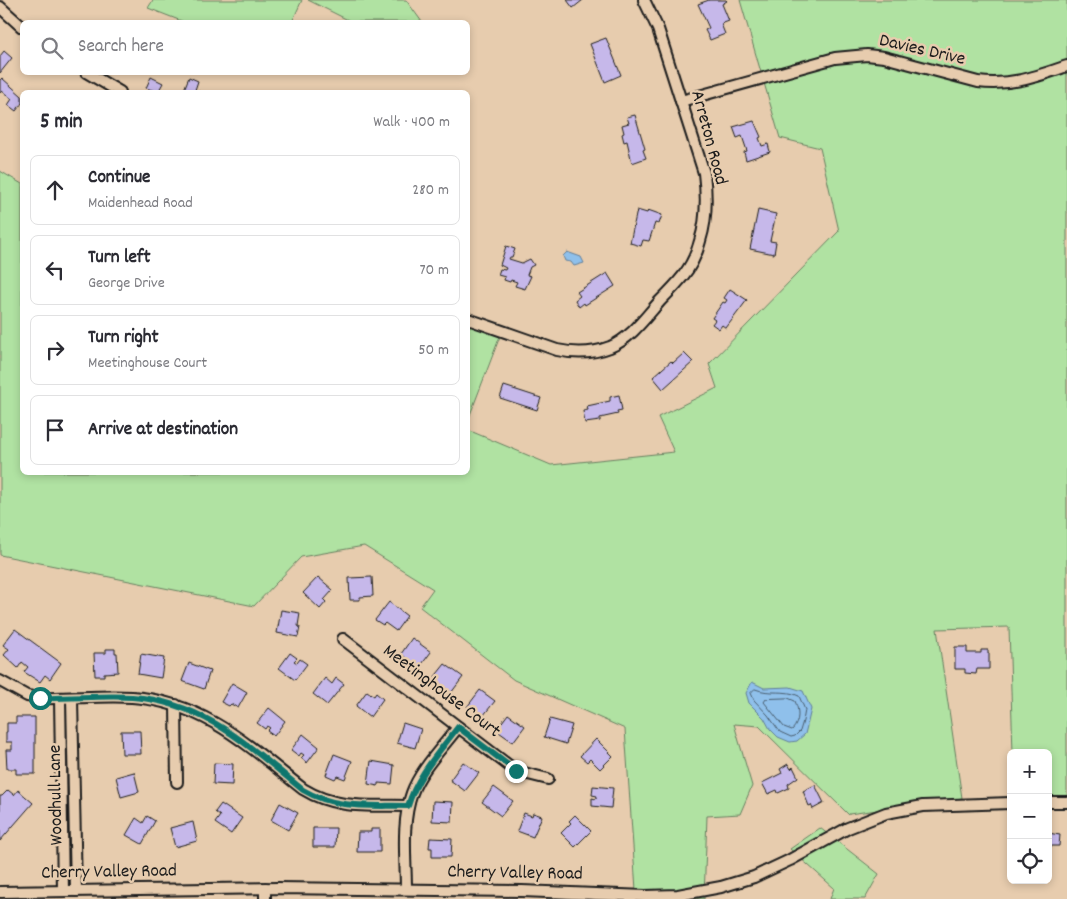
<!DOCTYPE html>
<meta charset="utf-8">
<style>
body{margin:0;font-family:Dekko,sans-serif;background:#f7f7f7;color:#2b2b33}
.controls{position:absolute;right:15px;bottom:15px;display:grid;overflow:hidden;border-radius:8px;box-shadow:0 2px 8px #0003}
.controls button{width:45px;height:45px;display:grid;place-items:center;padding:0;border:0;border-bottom:1px solid #e1e1e2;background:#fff;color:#2b2b33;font:25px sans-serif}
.stop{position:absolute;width:15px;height:15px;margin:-11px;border:4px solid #0f766e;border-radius:50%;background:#fff}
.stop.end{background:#0f766e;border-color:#fff;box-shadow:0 1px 5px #0008}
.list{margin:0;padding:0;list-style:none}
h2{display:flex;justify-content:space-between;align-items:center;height:65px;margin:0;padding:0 20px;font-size:21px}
h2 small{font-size:16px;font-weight:400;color:#7c7c81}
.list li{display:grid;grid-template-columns:32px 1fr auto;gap:15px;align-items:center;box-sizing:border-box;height:70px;margin:0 10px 10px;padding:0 10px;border:1px solid #e1e1e2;border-radius:8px}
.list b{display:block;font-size:19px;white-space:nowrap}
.list p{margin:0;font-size:16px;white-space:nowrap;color:#7c7c81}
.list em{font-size:16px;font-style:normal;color:#7c7c81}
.icon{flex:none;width:28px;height:28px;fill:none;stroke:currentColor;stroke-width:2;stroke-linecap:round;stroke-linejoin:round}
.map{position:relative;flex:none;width:1067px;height:899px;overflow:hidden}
.search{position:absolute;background:#fff;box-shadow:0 2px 8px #0003;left:20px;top:20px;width:450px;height:55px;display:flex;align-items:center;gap:12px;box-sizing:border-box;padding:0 18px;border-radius:8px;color:#7c7c81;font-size:19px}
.panel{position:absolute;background:#fff;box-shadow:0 2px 8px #0003;left:20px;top:90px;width:450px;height:385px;border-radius:8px}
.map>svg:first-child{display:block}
.green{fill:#b0e2a2;stroke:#667f5f}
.water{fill:#8fc0eb;stroke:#617e98}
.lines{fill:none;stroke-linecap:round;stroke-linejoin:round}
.shore{stroke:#4a5e6f;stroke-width:1}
.building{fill:#c6b8ea;stroke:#1c1c1c}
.minor-casing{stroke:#1c1c1c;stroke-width:14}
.minor{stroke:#e7ccae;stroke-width:10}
.route{stroke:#0f766e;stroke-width:6}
.labels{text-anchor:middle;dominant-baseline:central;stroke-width:5;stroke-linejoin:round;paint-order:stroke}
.street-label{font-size:19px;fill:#1c1c1c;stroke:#e7ccae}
</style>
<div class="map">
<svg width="1067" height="899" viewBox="0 0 1067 899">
<rect width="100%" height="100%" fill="#e7ccae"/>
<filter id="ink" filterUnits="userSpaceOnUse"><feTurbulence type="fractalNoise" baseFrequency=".02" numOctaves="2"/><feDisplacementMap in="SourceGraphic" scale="10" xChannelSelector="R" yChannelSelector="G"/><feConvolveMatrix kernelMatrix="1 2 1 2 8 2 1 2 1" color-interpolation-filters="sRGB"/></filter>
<g filter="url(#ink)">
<g class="green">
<polygon points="153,0 302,0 292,22 184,22 148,8"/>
<polygon points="308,0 406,0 422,22 352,22"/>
<polygon points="740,0 1067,0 1067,800 1048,798 1048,753 1013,753 1009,627 937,629 962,798 849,814 849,815 759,726 734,724 752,786 740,814 707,816 704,899 620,899 622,891 636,890 625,729 514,680 420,607 433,589 364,546 301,557 254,606 0,555 0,171 22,184 22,472 468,472 468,430 551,465 674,452 658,417 717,388 709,364 839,231 820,148 780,138"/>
<polygon points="468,315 502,331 468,420"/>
<polygon points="820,828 879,874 865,899 830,899 834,888 790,849"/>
</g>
<g class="water">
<polygon points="567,252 581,257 584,263 574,266 571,262 565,261 563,256"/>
<polygon points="752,682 764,688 790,687 803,691 811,709 808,722 805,734 797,741 790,742 778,737 770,729 764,718 749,703 746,693"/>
</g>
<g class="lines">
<g class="shore">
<path d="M755,689c15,6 30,0 44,7l6,14 -2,11 -3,10 -5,5 -4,1 -11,-5 -12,-17 -14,-15 -3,-7z"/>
<path d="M788,698l7,3c4,9 5,21 -3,29l-8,-3 -20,-25 2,-3z"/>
</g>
</g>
<g class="building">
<polygon points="567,0 583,0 573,8"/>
<polygon points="709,0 726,0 727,1 722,4 729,21 721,24 725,34 710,40 705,30 709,28 698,4"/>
<polygon points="606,38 621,75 605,82 590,44"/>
<polygon points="4,51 12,58 0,73 0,56"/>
<polygon points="151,77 163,83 158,92 146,88"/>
<polygon points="189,77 198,81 195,90 201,92 183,92"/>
<polygon points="2,78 22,96 22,103 16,111 8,105 12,99 2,91 0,93 0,80"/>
<polygon points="635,115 645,149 643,150 646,158 632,163 627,141 624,142 622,134 624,133 622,125 629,123 627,117"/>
<polygon points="754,121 761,137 759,138 762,146 768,144 770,152 746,160 744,152 747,151 742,136 737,138 733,127"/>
<polygon points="637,210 647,213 648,210 662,215 659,224 655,223 649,241 643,240 641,246 630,243"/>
<polygon points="758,210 776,214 770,241 776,242 774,254 750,249"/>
<polygon points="506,246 515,249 512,257 510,257 509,259 522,263 530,259 534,265 530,267 527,275 531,276 525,289 515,286 517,282 511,280 510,282 504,280 505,277 498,275 500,269 505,270 506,268 500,265"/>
<polygon points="607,273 615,286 585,305 584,303 579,307 575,300 580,296 577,292"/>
<polygon points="730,289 747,300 726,328 722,325 719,329 712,324 715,320 712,318 723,302 725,303 727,300 724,298"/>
<polygon points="684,353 693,362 663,389 653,377 671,361 673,363"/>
<polygon points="504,386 541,398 537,410 500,398"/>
<polygon points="619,395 622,410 617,411 618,414 600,418 600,421 585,423 583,411 588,410 587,406 610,401 610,397"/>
<polygon points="318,577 333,590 324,600 326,602 320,609 303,593"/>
<polygon points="372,577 373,596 360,597 360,600 350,600 349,578"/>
<polygon points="389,602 407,616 396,631 385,623 383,625 375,620"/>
<polygon points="281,610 300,613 298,626 300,627 298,637 277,633"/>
<polygon points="15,629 61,663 50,679 45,675 40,682 24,672 28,667 22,662 18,668 4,655 9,649 3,645"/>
<polygon points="412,638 431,652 419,668 401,654"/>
<polygon points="955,647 967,647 967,653 981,653 981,650 988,650 988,653 989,653 989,669 977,669 976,674 965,673 965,669 955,669"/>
<polygon points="106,649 115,649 115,653 117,653 118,672 104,673 104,676 95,676 94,653 106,653"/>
<polygon points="290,653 297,658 294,661 297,663 300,659 307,664 295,680 279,668"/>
<polygon points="141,654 164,658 161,678 138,674"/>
<polygon points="189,663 210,671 204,689 182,681"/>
<polygon points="445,664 463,677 451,693 433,679"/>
<polygon points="325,678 332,684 336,678 344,684 327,705 313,694"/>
<polygon points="232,683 247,692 238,708 231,704 229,706 221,702"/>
<polygon points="480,690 495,701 483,716 467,707"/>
<polygon points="367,691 374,696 376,693 383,699 370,717 356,706"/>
<polygon points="269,708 285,721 274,736 267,731 270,728 267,726 265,729 257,723"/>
<polygon points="508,714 525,726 513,742 496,730"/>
<polygon points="16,717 35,717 35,774 16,774 16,769 7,769 6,750 12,750 12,742 6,742 6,732 7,732 7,723 16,723"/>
<polygon points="550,719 572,725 566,744 544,737"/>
<polygon points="403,723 421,729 415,748 397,743"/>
<polygon points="121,731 140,731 141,754 122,754"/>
<polygon points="303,734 319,747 307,763 301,758 304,755 301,753 299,756 291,750"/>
<polygon points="596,739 613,756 600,769 590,759 587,762 580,756"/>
<polygon points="334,754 352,761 345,779 337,776 335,779 326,775"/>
<polygon points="371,761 394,765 392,784 378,783 378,786 368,784"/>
<polygon points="463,762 479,773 465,791 450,780"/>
<polygon points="214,763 233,764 232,785 213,784"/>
<polygon points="788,764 791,769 793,767 798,777 788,784 789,788 778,793 777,790 768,794 762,783 782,773 780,769"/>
<polygon points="134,772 139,792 121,797 116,777"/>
<polygon points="815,785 824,803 813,809 811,805 809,806 803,791"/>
<polygon points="593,786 613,788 611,808 592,806 592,798 596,799 597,796 592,795"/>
<polygon points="494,787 513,801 501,816 482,802"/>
<polygon points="8,790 14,795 18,790 33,803 0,841 0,796 2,796"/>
<polygon points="433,801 453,802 452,822 432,821"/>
<polygon points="280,803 298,813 288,830 271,820"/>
<polygon points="221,804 242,818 231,834 215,823 220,816 215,812"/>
<polygon points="524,813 532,816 533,813 542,816 533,837 517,831"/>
<polygon points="575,815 591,831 575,847 561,833 571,823 569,821"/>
<polygon points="147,816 155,821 142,844 126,835 136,818 143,823"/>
<polygon points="193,822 197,841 175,847 170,828"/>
<polygon points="313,828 336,828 335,847 313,847"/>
<polygon points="371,829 380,829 380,852 357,852 358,832 371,832"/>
<polygon points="1048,833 1060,835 1059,846 1048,846"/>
<polygon points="430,838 452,839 451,857 432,857 432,848 429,848"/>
</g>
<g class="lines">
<g class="minor-casing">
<g id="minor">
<polyline points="0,7 22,27"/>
<polyline points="86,72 120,92"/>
<path d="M681,101l154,-43 32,-3 17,2 94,25c34,4 57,-5 89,-16"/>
<path d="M468,319l89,31c18,4 35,4 53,-3 21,-9 35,-29 50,-46 8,-8 16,-16 23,-25 8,-10 14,-23 17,-35 7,-22 7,-44 4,-68l-46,-144 -14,-29"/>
<polyline points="343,639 516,771 548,779"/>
<path d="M0,681l27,15 13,2c30,1 61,-3 92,-1 72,5 118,50 171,92 34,21 67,16 105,17"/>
<polyline points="60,699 63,891"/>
<polyline points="72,699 76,891"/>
<polyline points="176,705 177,782"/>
<polyline points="1048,802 1067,802"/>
<polyline points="265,888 265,899"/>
<path d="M406,889c0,-30 -5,-66 6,-96 8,-23 31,-46 46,-66"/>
<polyline points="0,892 277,888 522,891 645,896 678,895 721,887 754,877 790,860 848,828 886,813 923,806 1011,803"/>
</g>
</g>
<use href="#minor" class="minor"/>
</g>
</g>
<g class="lines" filter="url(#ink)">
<path class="route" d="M40,698c30,1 61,-3 92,-1 72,5 118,50 171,93 34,20 67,15 105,16 9,-30 31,-54 50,-79l58,44"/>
</g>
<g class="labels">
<g class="street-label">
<text transform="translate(922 51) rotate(13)">Davies Drive</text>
<text transform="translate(708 138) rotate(75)">Arreton Road</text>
<text transform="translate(441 692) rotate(37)">Meetinghouse Court</text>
<text transform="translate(57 795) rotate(-91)">Woodhull Lane</text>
<text transform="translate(109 873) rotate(-1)">Cherry Valley Road</text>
<text transform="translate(515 874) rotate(1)">Cherry Valley Road</text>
</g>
</g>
</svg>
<div class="controls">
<button>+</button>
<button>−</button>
<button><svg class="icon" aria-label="locate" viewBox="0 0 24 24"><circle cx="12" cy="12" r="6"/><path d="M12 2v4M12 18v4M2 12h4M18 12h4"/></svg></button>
</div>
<div class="stop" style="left:40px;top:698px"></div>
<div class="stop end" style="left:516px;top:771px"></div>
<div class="search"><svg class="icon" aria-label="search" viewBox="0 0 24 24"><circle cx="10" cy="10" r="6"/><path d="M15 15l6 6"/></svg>Search here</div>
<section class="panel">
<h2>5 min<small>Walk · 400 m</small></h2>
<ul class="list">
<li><svg class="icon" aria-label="ahead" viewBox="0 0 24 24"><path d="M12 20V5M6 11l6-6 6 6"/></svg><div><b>Continue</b><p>Maidenhead Road</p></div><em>280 m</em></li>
<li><svg class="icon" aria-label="left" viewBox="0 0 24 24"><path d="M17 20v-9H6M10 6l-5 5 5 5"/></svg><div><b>Turn left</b><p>George Drive</p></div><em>70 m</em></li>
<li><svg class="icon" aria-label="right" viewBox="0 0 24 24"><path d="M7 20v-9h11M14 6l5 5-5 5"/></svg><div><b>Turn right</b><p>Meetinghouse Court</p></div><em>50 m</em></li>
<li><svg class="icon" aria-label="arrive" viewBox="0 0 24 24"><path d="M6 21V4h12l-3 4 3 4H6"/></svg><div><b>Arrive at destination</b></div></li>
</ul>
</section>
</div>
